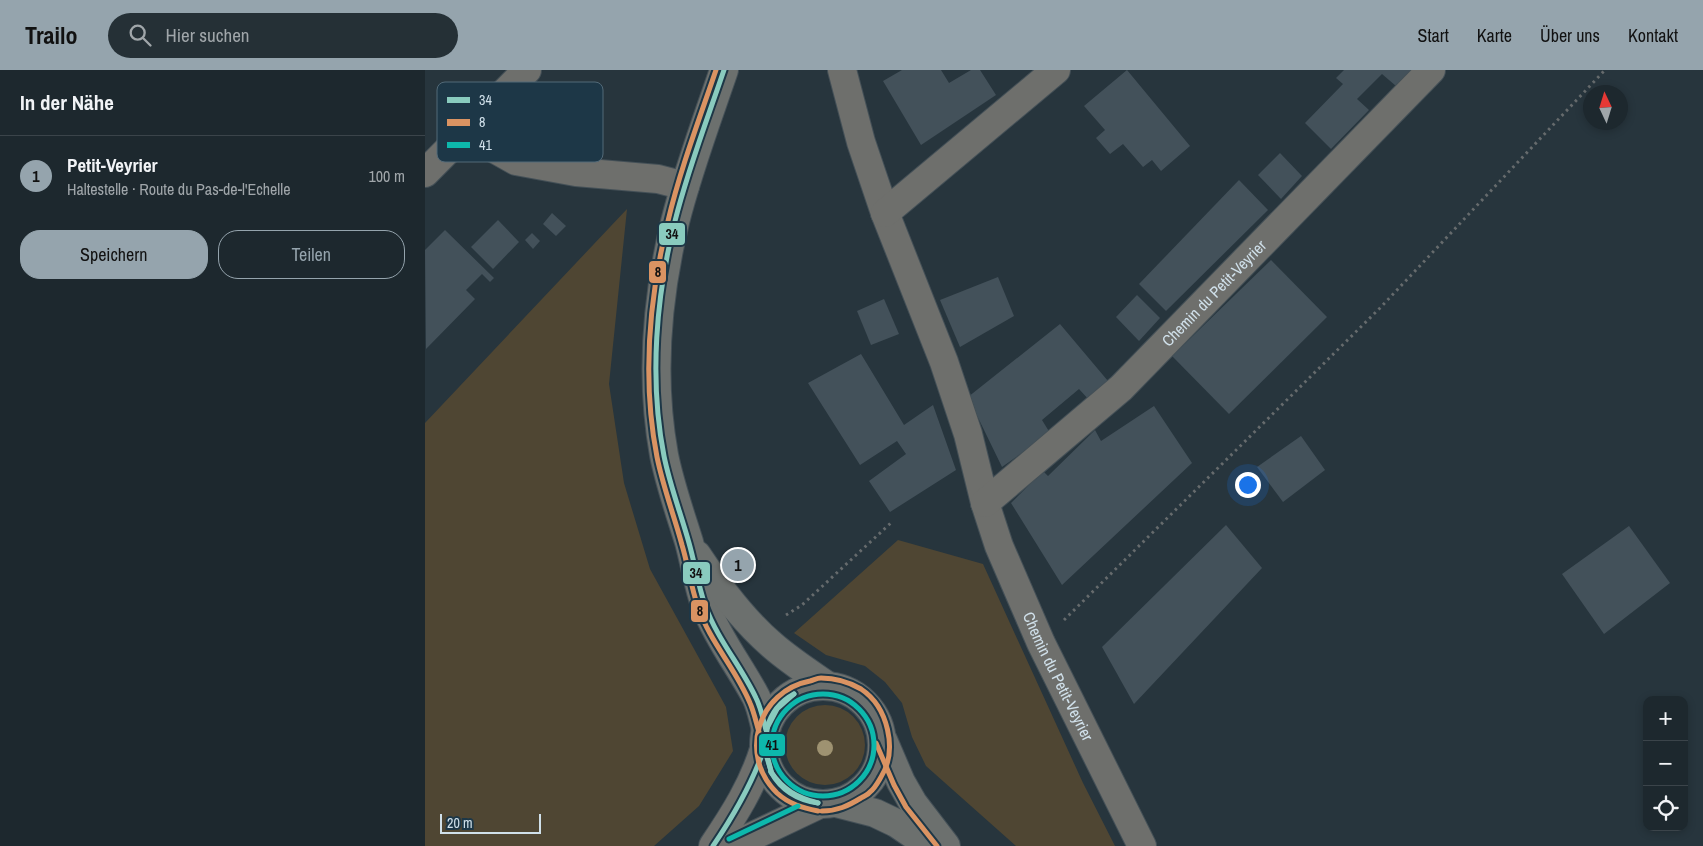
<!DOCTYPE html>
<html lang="de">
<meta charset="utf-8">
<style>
body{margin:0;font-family:"Archivo Narrow",sans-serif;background:#253036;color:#f1f3f6}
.controls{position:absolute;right:15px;bottom:15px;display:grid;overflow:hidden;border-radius:10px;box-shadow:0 2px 8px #0003}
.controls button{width:45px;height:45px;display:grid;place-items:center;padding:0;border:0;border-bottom:1px solid #3b444a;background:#1d282e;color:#f1f3f6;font:25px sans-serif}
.compass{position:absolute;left:1158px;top:15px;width:45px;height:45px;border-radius:50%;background:#1d282e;box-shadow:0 2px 8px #0003;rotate:356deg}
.scale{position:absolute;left:15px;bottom:12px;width:101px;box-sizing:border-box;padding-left:5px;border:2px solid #d0e0ea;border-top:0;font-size:14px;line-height:18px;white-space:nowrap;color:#d0e0ea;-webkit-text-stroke:4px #1d3747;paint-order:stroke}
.you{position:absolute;left:822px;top:414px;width:18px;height:18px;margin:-12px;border:4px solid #fff;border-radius:50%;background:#1a73e8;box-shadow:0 0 0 8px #1a73e833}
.badge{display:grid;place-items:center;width:32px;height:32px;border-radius:50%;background:#95a4ad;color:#111;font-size:16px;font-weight:700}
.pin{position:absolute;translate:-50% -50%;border:2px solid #fff;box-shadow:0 1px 5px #0006}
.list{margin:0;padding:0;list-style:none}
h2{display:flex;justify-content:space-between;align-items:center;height:65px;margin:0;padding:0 20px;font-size:21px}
h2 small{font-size:16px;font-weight:400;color:#a0a6aa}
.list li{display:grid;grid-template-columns:32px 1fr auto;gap:15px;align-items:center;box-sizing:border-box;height:80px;padding:0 20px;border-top:1px solid #3b444a}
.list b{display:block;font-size:19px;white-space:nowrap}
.list p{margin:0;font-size:16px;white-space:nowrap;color:#a0a6aa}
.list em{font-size:16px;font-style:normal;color:#a0a6aa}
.actions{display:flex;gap:10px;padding:15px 20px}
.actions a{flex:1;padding:11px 0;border:1px solid #95a4ad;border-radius:20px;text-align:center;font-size:18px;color:#95a4ad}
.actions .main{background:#95a4ad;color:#111}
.icon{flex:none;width:28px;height:28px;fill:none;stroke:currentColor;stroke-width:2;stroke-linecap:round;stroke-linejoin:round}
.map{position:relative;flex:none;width:1278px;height:776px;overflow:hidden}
header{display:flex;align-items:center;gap:30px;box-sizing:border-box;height:70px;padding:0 25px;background:#95a4ad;color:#111}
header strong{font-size:24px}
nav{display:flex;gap:28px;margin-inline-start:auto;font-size:18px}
.search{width:350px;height:45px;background:#253036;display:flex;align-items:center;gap:12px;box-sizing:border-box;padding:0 18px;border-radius:28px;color:#a0a6aa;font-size:19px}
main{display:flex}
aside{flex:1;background:#1d282e}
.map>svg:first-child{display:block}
.green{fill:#4f4633}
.building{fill:#43515a}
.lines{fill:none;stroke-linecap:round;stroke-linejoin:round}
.minor-casing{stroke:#445057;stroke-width:30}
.major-casing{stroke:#445057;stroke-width:30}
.path{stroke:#666b6d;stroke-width:3;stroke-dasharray:2.5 4;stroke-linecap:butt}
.minor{stroke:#6e6f6c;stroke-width:28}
.major{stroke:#6c706e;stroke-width:28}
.bus-1-casing{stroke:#1d3747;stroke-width:9}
.bus-2-casing{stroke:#1d3747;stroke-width:9}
.bus-3-casing{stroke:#1d3747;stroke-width:9}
.bus-1{stroke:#89cbbe;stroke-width:5}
.bus-2{stroke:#da9362;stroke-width:5}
.bus-3{stroke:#0db8ac;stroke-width:5}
.tree{fill:#9e9271}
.labels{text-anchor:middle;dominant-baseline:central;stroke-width:4;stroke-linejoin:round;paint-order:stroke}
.street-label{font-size:16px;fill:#d0e0ea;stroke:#1d3747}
.key{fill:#1d3747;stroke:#536a78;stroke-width:1}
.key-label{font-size:14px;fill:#d0e0ea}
.line-badge{stroke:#1d3747;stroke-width:2}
.pale-badge-label{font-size:14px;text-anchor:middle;font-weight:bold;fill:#111}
</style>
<header>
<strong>Trailo</strong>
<div class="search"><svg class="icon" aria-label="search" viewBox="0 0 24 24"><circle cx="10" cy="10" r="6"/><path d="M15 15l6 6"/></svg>Hier suchen</div>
<nav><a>Start</a><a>Karte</a><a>Über uns</a><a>Kontakt</a></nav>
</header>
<main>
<aside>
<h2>In der Nähe<small></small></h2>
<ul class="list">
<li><span class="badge">1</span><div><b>Petit-Veyrier</b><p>Haltestelle · Route du Pas-de-l'Echelle</p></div><em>100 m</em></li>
</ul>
<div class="actions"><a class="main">Speichern</a><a>Teilen</a></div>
</aside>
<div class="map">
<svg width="1278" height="776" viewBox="0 0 1278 776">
<rect width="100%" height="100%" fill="#27353d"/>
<g class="green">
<polygon points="202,139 184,314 199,413 225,499 301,637 308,681 274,736 229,776 0,776 0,353"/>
<polygon points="473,470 558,494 658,713 690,776 591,776 501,696 487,667 477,633 460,612 440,596 401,585 369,563"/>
<circle cx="400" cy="675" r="40"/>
</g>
<g class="building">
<polygon points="477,0 516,0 524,13 546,0 555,0 571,25 496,75 458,11"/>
<polygon points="702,0 765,76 736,101 727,90 718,97 698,74 685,84 671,68 680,60 659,36"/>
<polygon points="919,0 986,0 971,16 957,4 932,29 944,40 906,79 880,53 918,14 911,8"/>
<polygon points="855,83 877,106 856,129 833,105"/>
<polygon points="814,110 843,140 741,241 714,214"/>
<polygon points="127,143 141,156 131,166 118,154"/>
<polygon points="73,150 94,172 68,199 46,177"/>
<polygon points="20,160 69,208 65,212 57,204 41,220 50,229 1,279 0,180"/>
<polygon points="107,163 115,171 108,179 100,170"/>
<polygon points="846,190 902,247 804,344 747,286"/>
<polygon points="573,207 589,246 535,277 515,230"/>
<polygon points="712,225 735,248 714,271 691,247"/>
<polygon points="459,229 474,264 446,275 432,241"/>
<polygon points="635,254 683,311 665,331 654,319 617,350 625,363 577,397 543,327"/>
<polygon points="436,284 479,355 508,335 531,400 465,442 444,411 481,384 472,371 435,395 383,313"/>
<polygon points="729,336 767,393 637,515 586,433 618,401 623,406 670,360 676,371"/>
<polygon points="876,366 900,400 858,432 832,397"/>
<polygon points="801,455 837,498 709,634 677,577"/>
<polygon points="1204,456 1245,513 1179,564 1137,504"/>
</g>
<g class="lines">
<g class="minor-casing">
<g id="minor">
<path id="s1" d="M417,0l19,72 24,71 59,149 24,72 17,69 14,43 42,97 101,203"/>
<polyline points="68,78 91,91 151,102 233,109 260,116"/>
<polyline points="0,103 102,0"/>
<polyline points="460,143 631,0"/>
<path id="s2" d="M560,433l136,-115 310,-318"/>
<path d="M288,776c21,-31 40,-61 51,-97"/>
<polyline points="307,776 395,734"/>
</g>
</g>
<g class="major-casing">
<g id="major">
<path d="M299,0c-17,50 -36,100 -49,152 -18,75 -25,156 -11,233 6,30 16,58 25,87 6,22 9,44 17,66 13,32 34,59 50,89 5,10 7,22 10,33"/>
<path d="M272,485c20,30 48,67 75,90 17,15 37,28 56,41"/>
<circle cx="398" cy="675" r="59"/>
<polyline points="458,670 476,712 488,733 521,776"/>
<polyline points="411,733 450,743 471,753 505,776"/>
</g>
</g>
<g class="path">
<polyline points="361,545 377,535 468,451"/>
<polyline points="639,550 955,238 1180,0"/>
</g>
<use href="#minor" class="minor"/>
<use href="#major" class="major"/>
<g class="bus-1-casing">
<g id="bus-1">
<path d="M299,0c-17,50 -36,99 -49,151 -19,75 -26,158 -11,235 6,30 17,58 25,87 6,21 9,42 16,62 12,34 36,61 51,93 5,10 7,21 10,32"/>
<polyline points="342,658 340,677 346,701"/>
<polyline points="342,658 340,681 346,701"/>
<path d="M342,658c4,-15 14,-27 27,-34"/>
<polyline points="342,658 352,639 369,624"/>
<path d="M346,702c12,18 27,26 47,31"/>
<path d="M346,702c10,18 26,28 47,31"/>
<path d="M288,776c21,-31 39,-62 51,-97"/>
</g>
</g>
<g class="bus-2-casing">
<g id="bus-2">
<path d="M291,0c-17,50 -36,100 -48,151 -19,77 -26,159 -11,236 6,30 17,58 25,88 6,20 9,42 16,62 12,35 38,62 52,96 4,9 6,19 9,29"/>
<polyline points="451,673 469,715 481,737 512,776"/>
<path d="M393,741c-15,-3 -29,-7 -41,-18 -39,-38 -19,-102 33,-112 4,-1 7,-3 11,-3 14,0 28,4 40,11 27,18 37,61 20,88 -3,5 -6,11 -11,15 -2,3 -6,4 -9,6 -13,8 -24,13 -39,13"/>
</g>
</g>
<g class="bus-3-casing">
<g id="bus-3">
<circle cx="398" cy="675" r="51"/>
<polyline points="304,769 373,736"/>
</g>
</g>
<use href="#bus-1" class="bus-1"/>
<use href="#bus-2" class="bus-2"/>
<use href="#bus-3" class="bus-3"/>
</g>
<circle class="tree" cx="400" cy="678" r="8"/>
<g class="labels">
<g class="street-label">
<text stroke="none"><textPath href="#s2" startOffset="311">Chemin du Petit-Veyrier</textPath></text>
<text stroke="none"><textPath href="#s1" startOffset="645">Chemin du Petit-Veyrier</textPath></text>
</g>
</g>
<rect x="12" y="12" width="166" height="80" rx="8" class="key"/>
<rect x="22" y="27" width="23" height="6" fill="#89cbbe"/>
<rect x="22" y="49" width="23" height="7" fill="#da9362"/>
<rect x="22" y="72" width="23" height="6" fill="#0db8ac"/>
<g class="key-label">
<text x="54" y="35">34</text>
<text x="54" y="57">8</text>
<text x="54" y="80">41</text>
</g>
<g class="line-badge">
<rect x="233" y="152" width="28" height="24" rx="5" fill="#89cbbe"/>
<rect x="223" y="190" width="19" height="24" rx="5" fill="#da9362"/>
<rect x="257" y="491" width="29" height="24" rx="5" fill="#89cbbe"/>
<rect x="265" y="529" width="19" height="24" rx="5" fill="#da9362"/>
<rect x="333" y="663" width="28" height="24" rx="5" fill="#0db8ac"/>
</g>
<g class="pale-badge-label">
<text x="247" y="169">34</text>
<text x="233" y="207">8</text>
<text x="271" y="508">34</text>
<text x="275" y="546">8</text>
<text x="347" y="680">41</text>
</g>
</svg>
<div class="controls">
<button>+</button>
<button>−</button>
<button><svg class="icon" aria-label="locate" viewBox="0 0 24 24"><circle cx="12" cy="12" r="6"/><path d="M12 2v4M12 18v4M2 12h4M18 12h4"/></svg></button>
</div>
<svg class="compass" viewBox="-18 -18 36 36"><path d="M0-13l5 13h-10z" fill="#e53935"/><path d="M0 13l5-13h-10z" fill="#a0a6aa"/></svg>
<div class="scale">20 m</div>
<div class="you"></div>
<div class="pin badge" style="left:313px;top:495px">1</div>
</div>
</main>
